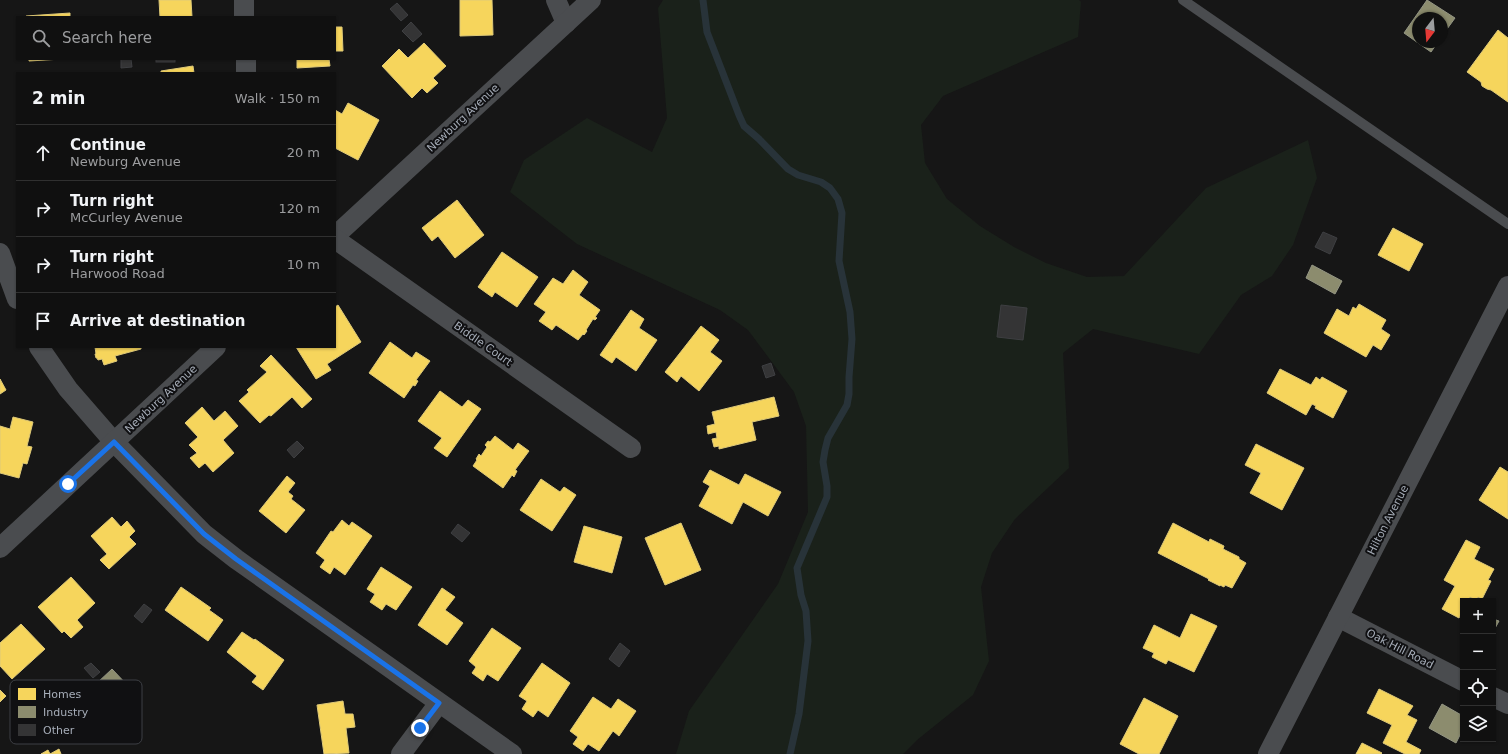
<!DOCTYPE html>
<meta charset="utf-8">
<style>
body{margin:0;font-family:"DejaVu Sans",sans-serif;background:#1e1e1e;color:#f1f3f6}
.controls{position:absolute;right:12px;bottom:12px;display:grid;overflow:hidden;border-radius:0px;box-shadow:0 1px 3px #0004}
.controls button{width:36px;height:36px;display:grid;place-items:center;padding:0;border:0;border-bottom:1px solid #303030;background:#101010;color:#f1f3f6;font:20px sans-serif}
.compass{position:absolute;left:1412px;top:12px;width:36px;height:36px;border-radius:50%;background:#101010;box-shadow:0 1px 3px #0004;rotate:196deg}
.stop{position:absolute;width:12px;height:12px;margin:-9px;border:3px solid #1a73e8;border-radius:50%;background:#fff}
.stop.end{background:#1a73e8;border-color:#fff;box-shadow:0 1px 4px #0008}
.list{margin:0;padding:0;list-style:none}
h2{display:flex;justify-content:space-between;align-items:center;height:52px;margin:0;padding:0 16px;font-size:17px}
h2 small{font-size:13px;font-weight:400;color:#9c9d9f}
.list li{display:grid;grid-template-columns:26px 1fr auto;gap:12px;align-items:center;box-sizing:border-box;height:56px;padding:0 16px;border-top:1px solid #303030}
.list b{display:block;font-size:15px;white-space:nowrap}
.list p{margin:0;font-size:13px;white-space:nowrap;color:#9c9d9f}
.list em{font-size:13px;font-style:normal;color:#9c9d9f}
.icon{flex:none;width:22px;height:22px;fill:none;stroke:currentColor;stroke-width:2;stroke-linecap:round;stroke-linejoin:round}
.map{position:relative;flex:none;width:1508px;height:754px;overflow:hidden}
.search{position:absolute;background:#101010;box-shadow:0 1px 3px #0004;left:16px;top:16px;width:320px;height:44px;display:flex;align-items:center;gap:10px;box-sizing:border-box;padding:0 14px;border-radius:0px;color:#9c9d9f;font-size:15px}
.panel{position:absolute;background:#101010;box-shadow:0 1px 3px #0004;left:16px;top:72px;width:320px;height:276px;border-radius:0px}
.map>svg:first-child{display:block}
.green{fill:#1a211a}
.homes{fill:#f6d55c;stroke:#dec978}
.industry{fill:#8c8c6e;stroke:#949684}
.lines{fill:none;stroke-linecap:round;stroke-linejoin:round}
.stream{stroke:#283339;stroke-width:7}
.building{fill:#343435;stroke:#3e3f42}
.service{stroke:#4a4c4f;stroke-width:10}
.minor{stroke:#4a4c4f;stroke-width:20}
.route{stroke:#1a73e8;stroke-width:5}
.labels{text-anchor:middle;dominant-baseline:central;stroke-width:4;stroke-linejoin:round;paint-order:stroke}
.street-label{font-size:11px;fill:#a6adb8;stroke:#101012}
.key{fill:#101012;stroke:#3d3f44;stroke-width:1}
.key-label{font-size:11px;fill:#a6adb8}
</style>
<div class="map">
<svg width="1508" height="754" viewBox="0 0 1508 754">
<rect width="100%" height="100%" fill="#161616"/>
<polygon class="green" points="663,0 1079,0 1081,2 1078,37 943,96 921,125 925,163 947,199 980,226 1014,247 1046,263 1087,277 1124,276 1206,188 1308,140 1317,178 1293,245 1272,276 1241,295 1199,354 1093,329 1063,353 1069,468 1015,519 992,553 981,587 989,661 973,695 917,740 903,754 676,754 689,711 778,584 808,512 806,426 794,392 748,330 720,310 577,244 510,192 524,160 587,118 652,152 667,118 658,8"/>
<g class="homes">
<polygon points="159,0 191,0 192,17 160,17"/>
<polygon points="460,0 492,0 493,35 460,36"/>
<polygon points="70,13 70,17 26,17 26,16"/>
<polygon points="335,27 342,27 343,51 335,51"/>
<polygon points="1498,30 1508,38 1508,102 1491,90 1487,89 1482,86 1481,82 1467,72"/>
<polygon points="424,43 446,66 433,78 438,83 427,93 422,88 412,98 382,66 399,49 408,58"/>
<polygon points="29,59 62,59 29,61"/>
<polygon points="297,59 329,59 330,66 297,68"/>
<polygon points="193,66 194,73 161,73 161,71"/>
<polygon points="348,103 379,120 358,160 335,148 335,110 342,114"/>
<polygon points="457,200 484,235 455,258 438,236 432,241 422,228"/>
<polygon points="1393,228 1423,244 1409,271 1378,255"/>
<polygon points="502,252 538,277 517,307 495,292 492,297 478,287"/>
<polygon points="573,270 588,282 579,295 600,310 595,317 597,318 595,320 593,319 586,330 587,331 584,335 583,334 578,340 556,325 552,330 539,321 546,312 534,304 553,278 563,284"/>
<polygon points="1359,304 1386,320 1381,329 1390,335 1381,350 1373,345 1366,357 1324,333 1337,309 1349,316 1353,307 1356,309"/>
<polygon points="338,305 361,342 327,364 331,370 316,379 296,347 335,347 335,307"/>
<polygon points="631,310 644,319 639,328 657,340 636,371 616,357 612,363 600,355"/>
<polygon points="701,326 719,340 710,352 722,361 699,391 681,376 677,382 665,372"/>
<polygon points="390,342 412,358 416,352 430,361 416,380 418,381 415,386 413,385 404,398 369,373"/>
<polygon points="95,347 141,347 141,349 115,356 117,361 104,365 102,359 98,360 97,358 96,358 95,354 96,354"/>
<polygon points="271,355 312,399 302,408 292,397 271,416 269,415 260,423 239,401 249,392 247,390 267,372 260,366"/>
<polygon points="1280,369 1311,385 1316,377 1320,380 1322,377 1347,391 1333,418 1315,408 1316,406 1312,404 1306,415 1267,393"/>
<polygon points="0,379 6,390 0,394"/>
<polygon points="440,391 462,407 468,400 481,409 447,457 434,448 442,438 418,421"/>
<polygon points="774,397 779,416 752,422 756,440 719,449 719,446 714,447 712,439 717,438 716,432 708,434 707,426 715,424 712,412"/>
<polygon points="202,407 214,421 225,411 238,426 223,440 234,453 213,472 205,463 199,468 190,458 197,453 189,445 198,437 185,423"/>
<polygon points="13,417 33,422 27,446 32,447 27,464 23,463 19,478 0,473 0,426 10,429"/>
<polygon points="495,436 513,450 518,443 529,451 515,470 517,471 514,477 512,475 503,488 473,466 477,460 476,459 479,454 481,456 487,447 485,445 488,441 490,442"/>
<polygon points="1256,444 1304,468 1282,510 1250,493 1261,473 1245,465"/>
<polygon points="1500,467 1508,472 1508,519 1479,500"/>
<polygon points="710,470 739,485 745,474 781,492 768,516 743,502 732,524 699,506 710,486 703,482"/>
<polygon points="287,476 295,483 288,492 293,496 291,499 305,510 286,533 259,511"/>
<polygon points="541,479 560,492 564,487 576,495 552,531 520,510"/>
<polygon points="112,517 121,527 127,521 135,531 129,537 136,544 109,569 100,560 107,554 91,536"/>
<polygon points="342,520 349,526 352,522 372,536 345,575 334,567 330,574 320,567 325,560 316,553 331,531 333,532"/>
<polygon points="681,523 701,570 665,585 645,538"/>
<polygon points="1173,523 1209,542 1210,539 1224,546 1223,549 1239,557 1239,559 1246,563 1232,588 1225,585 1224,587 1220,585 1220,586 1208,580 1209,579 1158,553"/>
<polygon points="584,526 622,537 612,573 574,562"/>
<polygon points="1466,540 1480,547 1474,559 1494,569 1488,580 1491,581 1482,599 1478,597 1476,600 1470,597 1468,601 1463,601 1463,610 1459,618 1442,609 1455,586 1444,580"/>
<polygon points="381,567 412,587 396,610 386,604 382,610 370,602 375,594 367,589"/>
<polygon points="71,577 95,603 77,620 83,627 71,638 64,631 62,633 38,607"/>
<polygon points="181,587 211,608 209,610 223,620 208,641 165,610"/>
<polygon points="442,588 455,597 445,610 463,623 447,645 418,625"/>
<polygon points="1191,614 1217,626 1194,672 1168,660 1166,664 1152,657 1154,653 1143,648 1154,625 1180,638"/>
<polygon points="21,624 45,649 12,679 0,666 0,643"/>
<polygon points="492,628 521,648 498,681 487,674 483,681 472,673 476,667 469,661"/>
<polygon points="242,632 254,640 255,639 284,660 263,690 252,682 257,676 227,652"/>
<polygon points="542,663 570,683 548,717 538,710 533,717 522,709 527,701 519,696"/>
<polygon points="1379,689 1413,706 1407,715 1417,720 1406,742 1421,750 1419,754 1405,754 1383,743 1392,725 1367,713"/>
<polygon points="0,690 6,696 0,702"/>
<polygon points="593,697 611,709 618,699 636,711 619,736 613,731 599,751 588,744 583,751 573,744 578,737 570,731"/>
<polygon points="1144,698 1178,716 1159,754 1139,754 1120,744"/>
<polygon points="343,701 345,714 353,714 355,727 346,728 349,753 324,754 317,705"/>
<polygon points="1362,743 1382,753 1381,754 1356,754"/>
<polygon points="59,749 61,754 41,754 48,750 50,754"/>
</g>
<g class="industry">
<polygon points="1427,0 1455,18 1442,36 1442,18 1418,18 1418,42 1438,42 1431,52 1404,33"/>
<polygon points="1312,265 1342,281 1335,294 1306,278"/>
<polygon points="1493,619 1499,621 1493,632"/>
<polygon points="112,669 130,688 114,703 96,684"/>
<polygon points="1442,704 1463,716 1463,729 1456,743 1429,728"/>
</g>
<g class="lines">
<polyline class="stream" points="703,0 707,32 739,115 744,126 759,139 788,169 798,175 821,182 830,188 838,199 842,213 839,261 850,312 852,339 849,377 849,394 847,405 828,438 825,450 823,462 827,486 827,497 797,568 801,595 806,611 808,641 799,714 790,754"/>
</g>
<g class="building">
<polygon points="397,3 408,15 401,21 390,9"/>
<polygon points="411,22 422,34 413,42 402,31"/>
<polygon points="121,59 131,59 132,67 121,68"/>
<rect x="156" y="59" width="19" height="3"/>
<polygon points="1323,232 1337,238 1330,254 1315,247"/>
<polygon points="1001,305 1027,308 1023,340 997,337"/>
<polygon points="771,363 775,375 766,378 762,366"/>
<polygon points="297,441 304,448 294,458 287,450"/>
<polygon points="458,524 470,533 462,542 451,533"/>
<polygon points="144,604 152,610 142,623 134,616"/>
<polygon points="620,643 630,651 619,667 609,659"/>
<polygon points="91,663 100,672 93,678 84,668"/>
</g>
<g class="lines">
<polyline class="service" points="1183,0 1508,224"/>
<g class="minor">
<polyline points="244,0 244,17"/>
<polyline points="556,0 566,23"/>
<polyline points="246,59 246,73"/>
<polyline points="335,236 591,0"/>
<polyline points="335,239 631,448"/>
<polyline points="0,253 17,299"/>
<polyline points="39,347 68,389 114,442 204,534 236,559 512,754"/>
<polyline points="0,548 216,347"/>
<polyline points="1338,617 1463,681"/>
<polyline points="1493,697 1508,704"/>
<polyline points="401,754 439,703"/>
<polyline points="1268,754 1508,286"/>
</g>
</g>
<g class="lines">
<polyline class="route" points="68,484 114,442 204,534 236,559 439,703 420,728"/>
</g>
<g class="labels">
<g class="street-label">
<text transform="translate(463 118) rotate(-43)">Newburg Avenue</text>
<text transform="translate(483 344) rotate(35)">Biddle Court</text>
<text transform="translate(161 399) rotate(-43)">Newburg Avenue</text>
<text transform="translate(1388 520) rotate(-63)">Hilton Avenue</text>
<text transform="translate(1400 649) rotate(27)">Oak Hill Road</text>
</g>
</g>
<rect x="10" y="680" width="132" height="64" rx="6" class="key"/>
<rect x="18" y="688" width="18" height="12" fill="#f6d55c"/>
<rect x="18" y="706" width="18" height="12" fill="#8c8c6e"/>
<rect x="18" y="724" width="18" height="12" fill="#343435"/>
<g class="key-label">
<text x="43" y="698">Homes</text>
<text x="43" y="716">Industry</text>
<text x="43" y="734">Other</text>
</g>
</svg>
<div class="controls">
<button>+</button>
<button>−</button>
<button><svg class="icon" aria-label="locate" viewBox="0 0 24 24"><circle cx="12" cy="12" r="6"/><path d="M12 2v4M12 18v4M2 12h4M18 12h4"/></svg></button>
<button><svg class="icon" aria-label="layers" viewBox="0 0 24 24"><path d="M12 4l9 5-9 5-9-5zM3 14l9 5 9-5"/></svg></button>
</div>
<svg class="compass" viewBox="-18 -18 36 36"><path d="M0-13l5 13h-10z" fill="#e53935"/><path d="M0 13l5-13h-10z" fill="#9c9d9f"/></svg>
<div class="stop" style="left:68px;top:484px"></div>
<div class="stop end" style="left:420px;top:728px"></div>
<div class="search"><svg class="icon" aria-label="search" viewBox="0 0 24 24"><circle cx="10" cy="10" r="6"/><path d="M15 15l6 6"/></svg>Search here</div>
<section class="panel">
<h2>2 min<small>Walk · 150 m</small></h2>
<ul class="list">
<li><svg class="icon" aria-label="ahead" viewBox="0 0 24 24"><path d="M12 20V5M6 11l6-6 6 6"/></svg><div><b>Continue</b><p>Newburg Avenue</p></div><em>20 m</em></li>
<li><svg class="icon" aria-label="right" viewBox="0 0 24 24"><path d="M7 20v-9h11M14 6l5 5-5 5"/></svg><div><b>Turn right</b><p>McCurley Avenue</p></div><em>120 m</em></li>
<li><svg class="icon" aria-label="right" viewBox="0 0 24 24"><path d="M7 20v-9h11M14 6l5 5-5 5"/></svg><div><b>Turn right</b><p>Harwood Road</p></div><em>10 m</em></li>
<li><svg class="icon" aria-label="arrive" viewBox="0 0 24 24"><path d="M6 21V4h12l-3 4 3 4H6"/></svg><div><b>Arrive at destination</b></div></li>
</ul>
</section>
</div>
